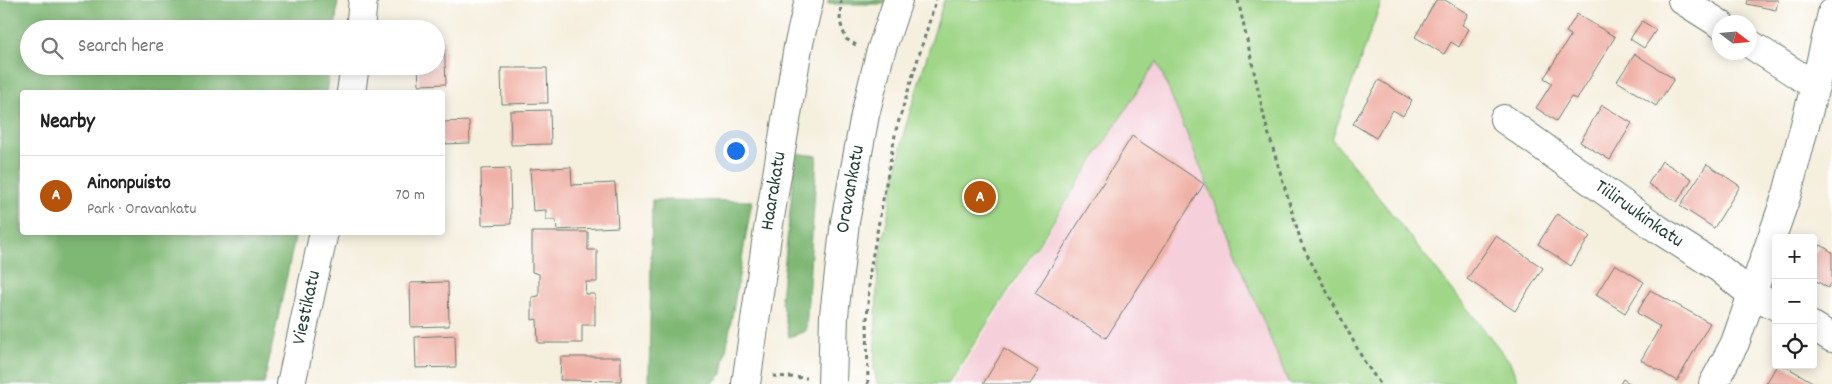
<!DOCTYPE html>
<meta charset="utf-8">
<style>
body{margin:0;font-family:Dekko,sans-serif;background:#f6f6f6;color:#222}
.controls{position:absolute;right:15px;bottom:15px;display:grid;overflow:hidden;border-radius:5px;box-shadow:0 2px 12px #0003}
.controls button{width:45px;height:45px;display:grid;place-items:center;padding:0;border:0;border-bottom:1px solid #e0e0e0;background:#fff;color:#222;font:25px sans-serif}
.compass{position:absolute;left:1712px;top:15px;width:45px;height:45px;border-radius:50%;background:#fff;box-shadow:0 2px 12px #0003;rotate:106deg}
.you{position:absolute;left:735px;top:150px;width:18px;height:18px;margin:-12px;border:4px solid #fff;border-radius:50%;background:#1a73e8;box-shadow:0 0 0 8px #1a73e833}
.badge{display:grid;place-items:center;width:32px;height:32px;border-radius:50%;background:#b45309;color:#fff;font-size:16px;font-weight:700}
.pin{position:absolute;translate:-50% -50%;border:2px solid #fff;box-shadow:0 1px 5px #0006}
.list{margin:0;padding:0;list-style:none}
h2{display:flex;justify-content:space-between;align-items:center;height:65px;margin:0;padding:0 20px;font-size:21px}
h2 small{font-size:16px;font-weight:400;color:#767676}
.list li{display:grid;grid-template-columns:32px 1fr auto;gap:15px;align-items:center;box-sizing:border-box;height:80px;padding:0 20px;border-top:1px solid #e0e0e0}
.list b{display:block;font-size:19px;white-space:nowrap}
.list p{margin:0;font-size:16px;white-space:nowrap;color:#767676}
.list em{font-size:16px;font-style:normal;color:#767676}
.icon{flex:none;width:28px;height:28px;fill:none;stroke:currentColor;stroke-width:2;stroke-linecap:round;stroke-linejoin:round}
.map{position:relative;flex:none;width:1832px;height:384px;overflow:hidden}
.search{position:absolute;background:#fff;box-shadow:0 2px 12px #0003;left:20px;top:20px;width:425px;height:55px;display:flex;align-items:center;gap:12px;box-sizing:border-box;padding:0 18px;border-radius:28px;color:#767676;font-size:19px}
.panel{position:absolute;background:#fff;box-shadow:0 2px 12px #0003;left:20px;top:90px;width:425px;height:145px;border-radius:5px}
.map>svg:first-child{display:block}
.built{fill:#f5cfda}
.green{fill:#9fd687;stroke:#5f8a5e}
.forest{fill:#7fb774;stroke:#4f7a54}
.building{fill:#f0b2a8}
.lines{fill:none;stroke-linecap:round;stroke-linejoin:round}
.minor-casing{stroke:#6a7b70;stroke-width:30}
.path{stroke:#6a7b70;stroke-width:3;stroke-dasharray:4 4;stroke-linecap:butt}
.minor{stroke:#fff;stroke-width:28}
.labels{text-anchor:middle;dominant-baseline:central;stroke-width:4;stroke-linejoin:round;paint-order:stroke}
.street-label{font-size:20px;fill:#1f3d34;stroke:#fff}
</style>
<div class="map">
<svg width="1832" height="384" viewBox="0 0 1832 384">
<rect width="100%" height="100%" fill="#fff"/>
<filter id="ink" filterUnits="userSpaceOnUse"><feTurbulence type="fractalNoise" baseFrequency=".02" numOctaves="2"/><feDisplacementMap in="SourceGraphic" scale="10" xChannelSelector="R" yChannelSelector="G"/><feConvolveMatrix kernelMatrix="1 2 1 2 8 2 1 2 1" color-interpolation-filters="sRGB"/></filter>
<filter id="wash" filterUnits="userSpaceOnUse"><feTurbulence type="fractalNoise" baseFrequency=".0096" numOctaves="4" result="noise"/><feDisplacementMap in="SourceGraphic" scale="20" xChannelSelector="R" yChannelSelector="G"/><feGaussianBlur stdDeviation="1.12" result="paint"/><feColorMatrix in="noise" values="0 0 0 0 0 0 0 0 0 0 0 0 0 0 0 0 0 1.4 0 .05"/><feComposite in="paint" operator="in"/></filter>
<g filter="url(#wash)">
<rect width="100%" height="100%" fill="#f5efde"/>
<polygon class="built" points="1157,60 1289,384 952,384"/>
<polygon class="green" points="944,0 1382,0 1332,139 1510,362 1519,384 1289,384 1157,61 948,384 877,384 874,369 878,267 904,132"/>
<g class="forest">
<polygon points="0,0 338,0 335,29 29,29 29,66 330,66 326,92 22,92 22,232 296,233 264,384 0,384"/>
<polygon points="828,0 886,0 885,4 828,4"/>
<polygon points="796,153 817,156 806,331 789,337 781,298"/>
<polygon points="652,200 752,201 722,374 712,384 673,384 649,381"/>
</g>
<g id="blocks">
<g class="building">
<polygon points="1436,0 1445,0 1468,14 1462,25 1469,29 1459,47 1451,42 1444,54 1415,37"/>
<polygon points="1748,0 1778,0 1776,10 1747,4"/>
<polygon points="1577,14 1615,37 1577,99 1571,97 1556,121 1536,108 1552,83 1544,78 1571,35 1566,32"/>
<polygon points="1642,21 1656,30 1644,48 1630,39"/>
<polygon points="436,39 444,39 446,84 419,85 418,66 436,66"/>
<polygon points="1635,54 1674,79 1656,106 1617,81"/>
<polygon points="501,68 547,68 548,103 502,104"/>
<polygon points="1379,80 1412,100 1403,116 1393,110 1376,138 1353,124"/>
<polygon points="1602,105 1632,123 1610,160 1580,142"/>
<polygon points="550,110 551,144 511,145 510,111"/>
<polygon points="469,121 470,143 442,144 442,122"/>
<polygon points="1132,136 1204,184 1106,338 1035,293"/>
<polygon points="1662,161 1692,179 1677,202 1648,184"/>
<polygon points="1707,164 1740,186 1714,228 1680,206"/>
<polygon points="571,167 572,185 615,183 618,227 557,230 556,220 546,220 546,210 533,211 530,169"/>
<polygon points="510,168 511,224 482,225 481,169"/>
<polygon points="1557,214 1590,236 1571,266 1538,244"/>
<polygon points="532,232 588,232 588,250 597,250 597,282 586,282 585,294 595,294 595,325 582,325 582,343 538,343 537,319 532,320 532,297 539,296 539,274 532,272"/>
<polygon points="1496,236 1543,268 1515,311 1467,279"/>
<polygon points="1821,245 1832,252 1832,282 1828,288 1813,279 1813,256"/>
<polygon points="1615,264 1644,282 1625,313 1596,295"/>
<polygon points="448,282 449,326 411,327 410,283"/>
<polygon points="1650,290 1710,323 1677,381 1641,360 1660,327 1637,313"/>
<polygon points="455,335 456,367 416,368 415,337"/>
<polygon points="1004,349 1039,371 1030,384 983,384"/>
<polygon points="561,357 621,357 621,381 560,380"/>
<polygon points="1777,365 1783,365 1816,384 1766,384"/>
<polygon points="1623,379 1631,384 1620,384"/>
</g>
</g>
</g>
<g filter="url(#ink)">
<use href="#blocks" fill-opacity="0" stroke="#6a7b70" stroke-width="1"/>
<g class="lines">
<g class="minor-casing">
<g id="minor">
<polyline points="1682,0 1720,24"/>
<polyline points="360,29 363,0"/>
<polyline points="1750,44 1815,86"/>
<polyline points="351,92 355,66"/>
<path id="s1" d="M1504,119l154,110 61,39 32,26 25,12"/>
<polyline points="1813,326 1832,338"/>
<path id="s2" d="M291,384l33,-152"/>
<path id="s3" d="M746,384l21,-148 31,-189 11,-47"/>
<path id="s4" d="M832,384l2,-69 11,-93 20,-107 15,-61 18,-54"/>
<polyline points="1713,384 1735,343 1787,194 1815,86 1832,13"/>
</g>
</g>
<g class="path">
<polyline points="841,0 840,22 846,39 856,45"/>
<polyline points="1238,0 1266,125 1302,245 1364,361 1380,384"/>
<polyline points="773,376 807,378"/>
<polyline points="868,384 867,320 870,270 896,130 936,0"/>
</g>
<use href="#minor" class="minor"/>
</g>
</g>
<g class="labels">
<g class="street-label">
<text stroke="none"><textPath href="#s4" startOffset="196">Oravankatu</textPath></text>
<text stroke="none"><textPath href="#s3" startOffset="195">Haarakatu</textPath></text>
<text stroke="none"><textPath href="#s1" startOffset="165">Tiiliruukinkatu</textPath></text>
<text stroke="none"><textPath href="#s2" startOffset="78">Viestikatu</textPath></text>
</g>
</g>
</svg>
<div class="controls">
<button>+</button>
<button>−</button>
<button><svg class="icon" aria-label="locate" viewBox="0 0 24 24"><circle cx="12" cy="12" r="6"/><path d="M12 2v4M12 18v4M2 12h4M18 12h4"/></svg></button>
</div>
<svg class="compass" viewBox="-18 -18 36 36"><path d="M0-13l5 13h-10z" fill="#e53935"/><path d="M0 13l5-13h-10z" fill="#767676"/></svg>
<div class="you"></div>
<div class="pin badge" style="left:980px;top:197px">A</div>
<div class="search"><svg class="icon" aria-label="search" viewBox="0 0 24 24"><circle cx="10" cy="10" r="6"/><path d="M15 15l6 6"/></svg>Search here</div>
<section class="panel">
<h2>Nearby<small></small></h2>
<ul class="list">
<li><span class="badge">A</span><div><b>Ainonpuisto</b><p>Park · Oravankatu</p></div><em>70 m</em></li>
</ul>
</section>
</div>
